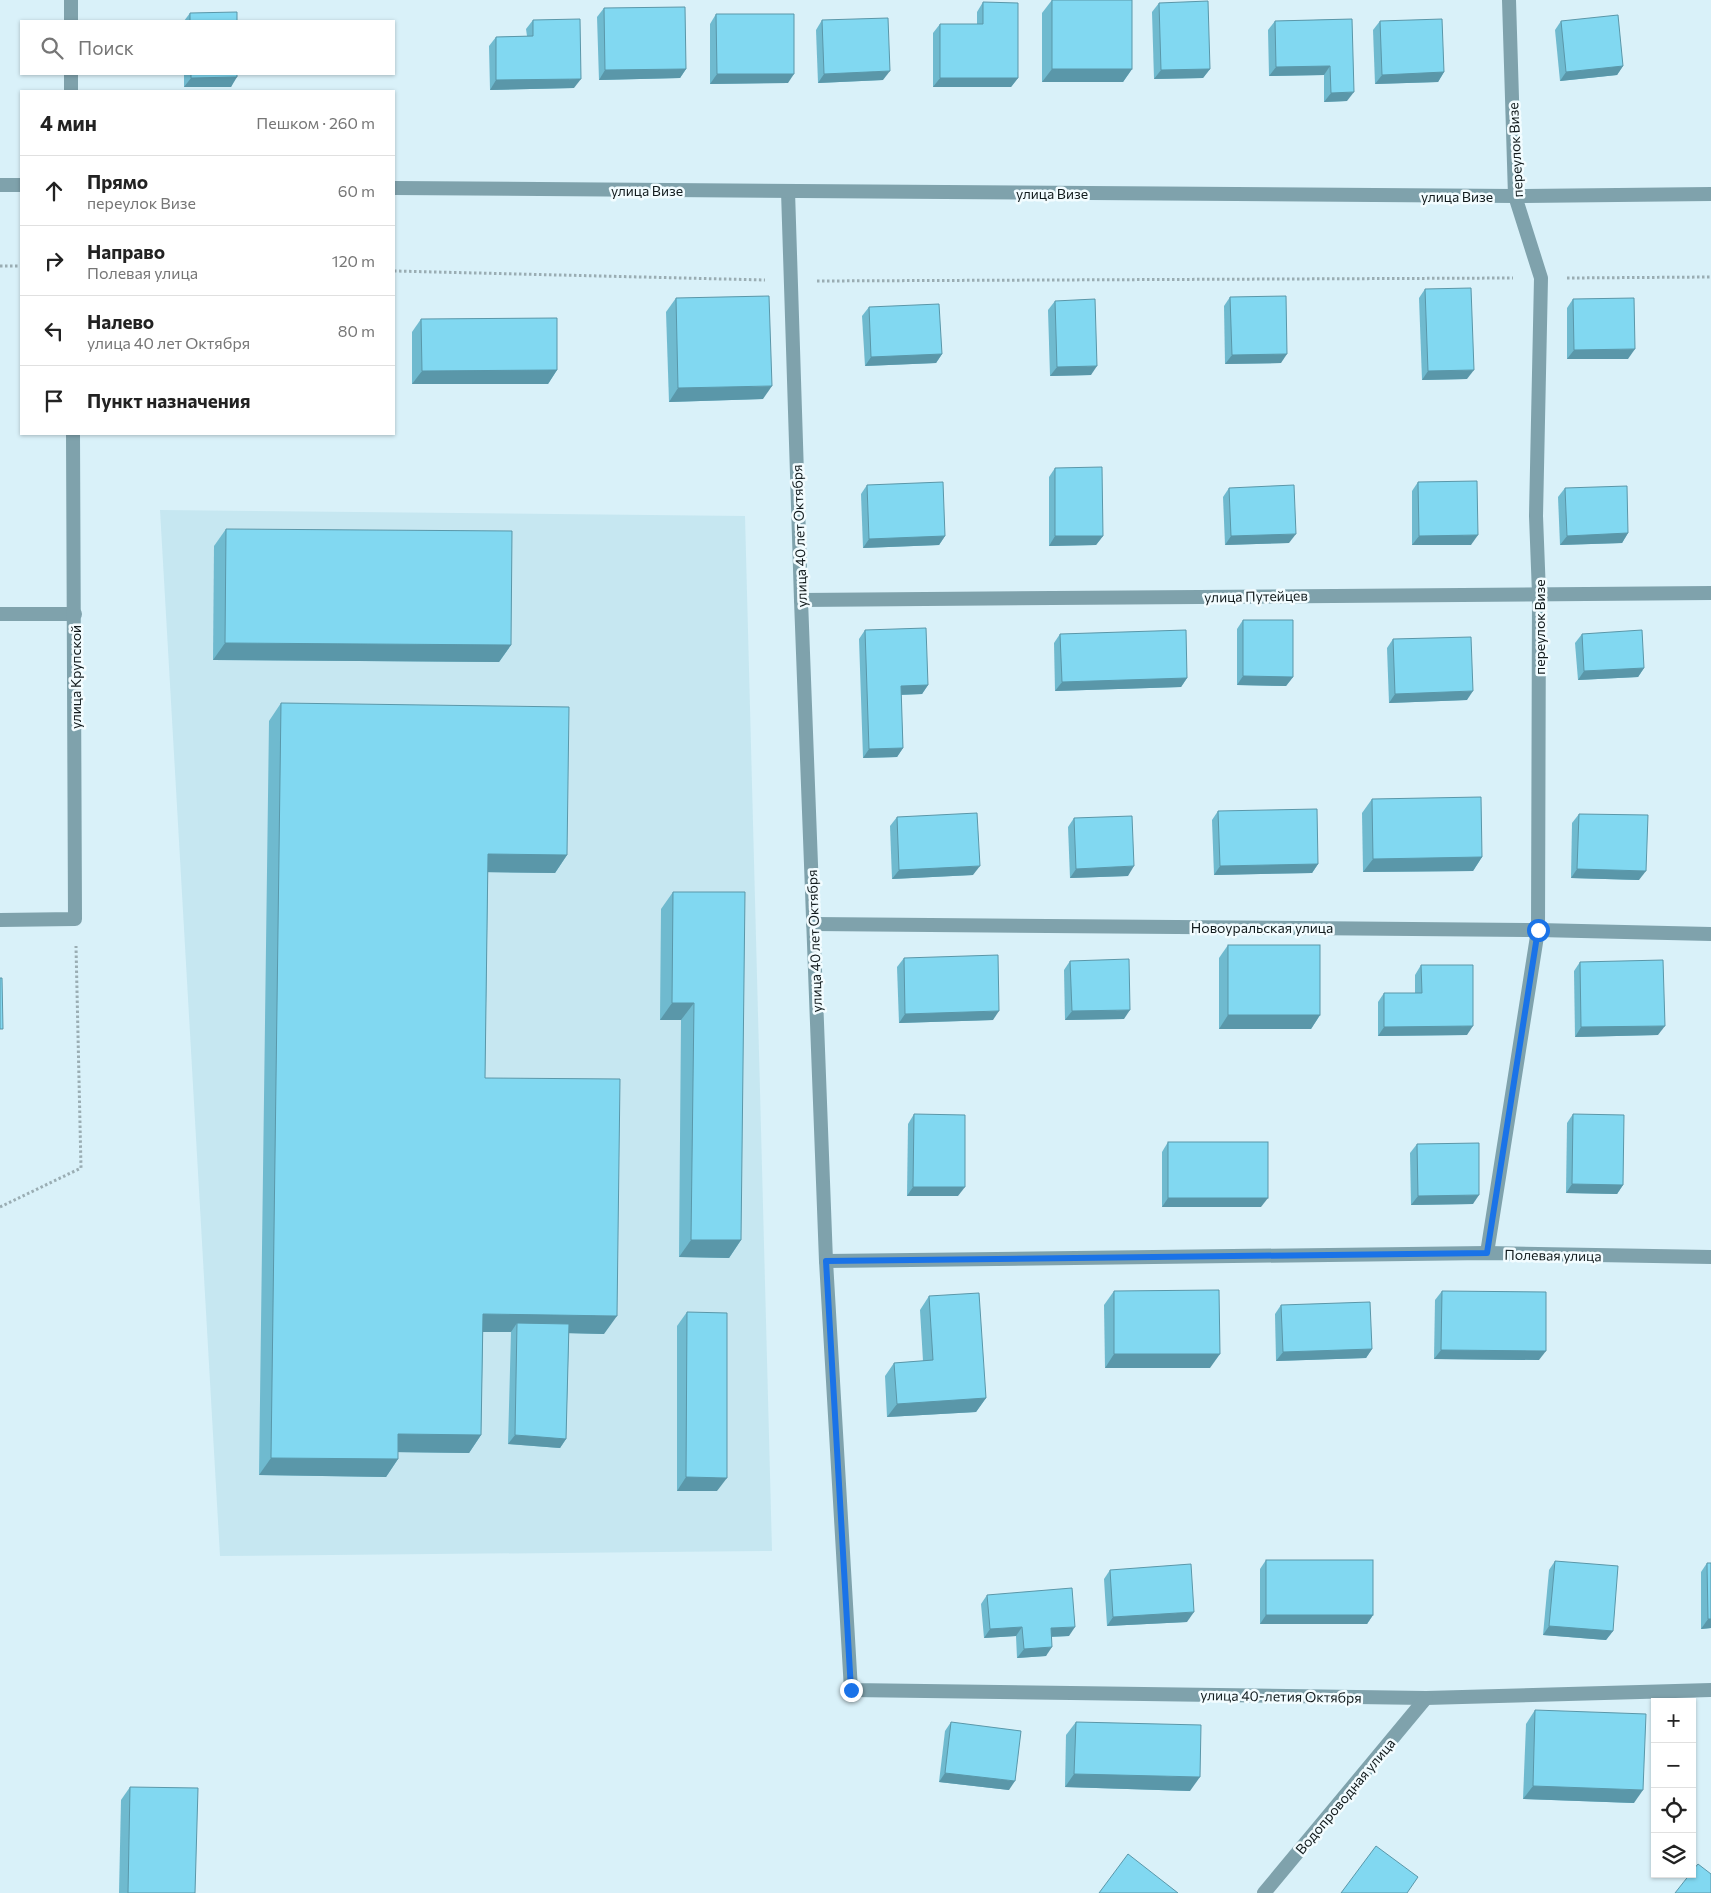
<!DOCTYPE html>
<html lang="ru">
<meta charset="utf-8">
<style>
body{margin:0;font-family:Commissioner,sans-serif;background:#f2f2f2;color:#222}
.controls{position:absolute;right:15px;bottom:15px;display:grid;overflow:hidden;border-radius:0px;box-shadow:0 1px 4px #0004}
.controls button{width:45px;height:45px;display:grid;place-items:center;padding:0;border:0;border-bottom:1px solid #e0e0e0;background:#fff;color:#222;font:25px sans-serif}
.stop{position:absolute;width:15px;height:15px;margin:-11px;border:4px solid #1a73e8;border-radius:50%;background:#fff}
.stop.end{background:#1a73e8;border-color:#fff;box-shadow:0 1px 5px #0008}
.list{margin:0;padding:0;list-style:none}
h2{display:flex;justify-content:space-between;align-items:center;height:65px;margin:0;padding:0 20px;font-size:21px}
h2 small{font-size:16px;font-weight:400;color:#767676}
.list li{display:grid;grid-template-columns:32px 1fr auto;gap:15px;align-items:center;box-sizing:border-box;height:70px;padding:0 20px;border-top:1px solid #e0e0e0}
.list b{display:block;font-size:19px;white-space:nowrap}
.list p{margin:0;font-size:16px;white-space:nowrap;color:#767676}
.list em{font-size:16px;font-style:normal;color:#767676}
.icon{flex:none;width:28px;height:28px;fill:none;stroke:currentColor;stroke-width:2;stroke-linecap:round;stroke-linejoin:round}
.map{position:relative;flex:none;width:1711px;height:1893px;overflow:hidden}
.search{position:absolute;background:#fff;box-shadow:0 1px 4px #0004;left:20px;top:20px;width:375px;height:55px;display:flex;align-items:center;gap:12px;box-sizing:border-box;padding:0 18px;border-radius:0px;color:#767676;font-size:19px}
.panel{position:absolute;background:#fff;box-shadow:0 1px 4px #0004;left:20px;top:90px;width:375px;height:345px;border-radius:0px}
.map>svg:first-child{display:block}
.built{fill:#c6e7f1}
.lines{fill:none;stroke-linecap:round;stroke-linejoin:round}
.path{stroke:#9aadb3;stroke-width:3;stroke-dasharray:2.5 2.5;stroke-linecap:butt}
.minor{stroke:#7fa2ac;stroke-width:14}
.tertiary{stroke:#7fa2ac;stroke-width:14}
.wall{fill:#6fbacf}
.shaded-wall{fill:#5a97a9}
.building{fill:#81d8f1;stroke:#5a97a9}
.route{stroke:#1a73e8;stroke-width:6}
.labels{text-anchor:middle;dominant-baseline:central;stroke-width:5;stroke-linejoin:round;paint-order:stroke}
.street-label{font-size:14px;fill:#121b1d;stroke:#f2fcff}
</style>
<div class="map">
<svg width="1711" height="1893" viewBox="0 0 1711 1893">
<rect width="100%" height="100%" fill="#d9f1f9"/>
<polygon class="built" points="160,510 745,516 772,1551 220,1556"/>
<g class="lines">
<g class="path">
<polyline points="0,266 21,266"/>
<polyline points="394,271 765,280"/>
<polyline points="1567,278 1711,277"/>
<polyline points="817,281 1513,278"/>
<polyline points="0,1207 81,1168 76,946"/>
</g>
<g class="minor">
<polyline points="71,21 71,0"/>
<polyline points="71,91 71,74"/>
<polyline points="788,191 801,600 826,1261 851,1690 1426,1698 1711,1690"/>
<polyline points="801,600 1711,593"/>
<polyline points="0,614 75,614"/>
<polyline points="0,920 75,919 73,434"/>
<polyline points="813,924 1538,930 1711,934"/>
<polyline points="1487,1253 1538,930 1539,594 1536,516 1541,278 1515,196 1509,0"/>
<polyline points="826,1261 1487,1253 1711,1257"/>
<polyline points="1264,1893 1426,1698"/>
</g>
<g class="tertiary">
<polyline points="0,185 21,185"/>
<polyline points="394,188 1515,196 1711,194"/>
</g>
</g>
<g class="wall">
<polygon points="1052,0 1132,69 1123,82 1042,82 1042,13"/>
<polygon points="983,2 1018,78 1011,87 933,87 933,33 940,24 977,24 977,12"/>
<polygon points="1159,3 1210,69 1203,78 1154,79 1152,12"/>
<polygon points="604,8 686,69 680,78 599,80 597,17"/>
<polygon points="190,13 237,21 184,21"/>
<polygon points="716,14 788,83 710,84 710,24"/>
<polygon points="1352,19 1347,101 1324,102 1324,75 1269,76 1268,30 1275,21"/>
<polygon points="533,20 574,88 490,90 489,46 496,37 527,36 526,29"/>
<polygon points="822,20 883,80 818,83 816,30"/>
<polygon points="1380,21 1444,72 1438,82 1375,84 1373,30"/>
<polygon points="1561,21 1623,66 1617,75 1560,81 1555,30"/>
<polygon points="184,74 237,74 231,87 184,87"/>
<polygon points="1425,289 1467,379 1422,380 1419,298"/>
<polygon points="1230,297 1281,363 1225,364 1224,306"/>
<polygon points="676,298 763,399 669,402 666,312"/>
<polygon points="1573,299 1628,359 1567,359 1567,308"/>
<polygon points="1055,301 1091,375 1050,376 1048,310"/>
<polygon points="869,307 942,354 936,363 865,366 862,316"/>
<polygon points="421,319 557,370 548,384 412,384 412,332"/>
<polygon points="1055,468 1103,536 1096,545 1049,546 1049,477"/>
<polygon points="1418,482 1471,545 1412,545 1412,491"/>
<polygon points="867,485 945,536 939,545 863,548 861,494"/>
<polygon points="1229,488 1289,543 1225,545 1223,497"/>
<polygon points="1565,488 1628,533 1622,543 1560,545 1558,497"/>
<polygon points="226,529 511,645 499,662 213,660 214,546"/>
<polygon points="1243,620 1293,677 1286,686 1237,685 1237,629"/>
<polygon points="865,630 928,685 922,694 901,695 903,748 897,757 863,758 859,639"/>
<polygon points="1060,634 1187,678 1181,687 1055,691 1054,643"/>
<polygon points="1582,634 1644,668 1638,677 1578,680 1575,643"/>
<polygon points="1393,639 1467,700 1389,703 1387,648"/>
<polygon points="281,703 567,855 555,873 488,872 485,1078 604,1334 569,1333 566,1439 560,1448 508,1444 511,1332 483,1332 481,1435 469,1453 398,1452 398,1459 386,1477 259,1475 269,721"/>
<polygon points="1372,799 1482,857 1473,871 1363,872 1362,813"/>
<polygon points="1218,811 1318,864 1312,873 1214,875 1212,820"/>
<polygon points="1579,814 1639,880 1571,878 1572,823"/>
<polygon points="897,817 973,875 892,879 890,826"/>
<polygon points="1074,818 1128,876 1070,878 1068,827"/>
<polygon points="673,892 741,1240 729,1258 679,1257 681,1020 660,1020 661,909"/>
<polygon points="1228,945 1320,1015 1311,1029 1219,1029 1219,958"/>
<polygon points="904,958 993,1020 899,1023 897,967"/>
<polygon points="1070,961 1124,1019 1065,1020 1064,970"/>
<polygon points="1580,962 1658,1035 1575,1037 1574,971"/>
<polygon points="1421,965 1467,1035 1378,1036 1378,1002 1384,993 1415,993 1415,975"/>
<polygon points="914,1114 958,1196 907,1196 908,1124"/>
<polygon points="1573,1114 1623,1185 1617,1194 1566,1193 1567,1123"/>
<polygon points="1168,1142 1261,1207 1162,1207 1162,1152"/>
<polygon points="1417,1144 1473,1204 1411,1205 1410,1153"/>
<polygon points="1114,1291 1210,1368 1105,1368 1104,1305"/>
<polygon points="1442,1291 1539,1360 1434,1359 1435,1300"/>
<polygon points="929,1296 986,1398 976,1412 887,1417 885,1376 894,1363 923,1361 920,1310"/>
<polygon points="1281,1305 1372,1349 1366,1358 1276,1361 1275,1314"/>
<polygon points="687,1312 717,1491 677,1491 677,1326"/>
<polygon points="1266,1560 1373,1615 1367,1624 1260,1624 1260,1569"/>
<polygon points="1555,1561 1613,1631 1606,1640 1543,1635 1549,1570"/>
<polygon points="1707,1563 1711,1628 1701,1629 1701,1572"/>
<polygon points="1110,1570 1187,1622 1107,1626 1104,1579"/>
<polygon points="987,1595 1069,1636 1051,1637 1046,1656 1017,1658 1016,1636 984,1638 981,1604"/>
<polygon points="1535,1710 1634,1803 1523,1799 1526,1724"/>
<polygon points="951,1722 1009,1790 939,1782 945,1731"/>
<polygon points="1076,1722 1190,1791 1065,1787 1066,1735"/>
<polygon points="130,1787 195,1893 119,1893 121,1800"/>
</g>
<g class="shaded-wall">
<polygon points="1330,66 1324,75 1269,76 1276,67"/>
<polygon points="1623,66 1617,75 1560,81 1566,72"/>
<polygon points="686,69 680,78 599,80 605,70"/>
<polygon points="1052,69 1132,69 1123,82 1042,82"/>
<polygon points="1210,69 1203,78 1154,79 1161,70"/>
<polygon points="890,71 883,80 818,83 824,74"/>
<polygon points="1444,72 1438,82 1375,84 1382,75"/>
<polygon points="717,74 794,74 788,83 710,84"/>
<polygon points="237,77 231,87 184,87 191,78"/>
<polygon points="940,78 1018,78 1011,87 933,87"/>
<polygon points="581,79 574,88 490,90 496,80"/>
<polygon points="1354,92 1347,101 1324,102 1331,93"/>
<polygon points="1635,349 1628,359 1567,359 1574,350"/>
<polygon points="942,354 936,363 865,366 871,357"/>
<polygon points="1287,354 1281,363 1225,364 1232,355"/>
<polygon points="1097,366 1091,375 1050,376 1057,367"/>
<polygon points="557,370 548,384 412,384 422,371"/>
<polygon points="1474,370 1467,379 1422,380 1428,371"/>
<polygon points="772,386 763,399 669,402 678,388"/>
<polygon points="1628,533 1622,543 1560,545 1567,536"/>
<polygon points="1296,534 1289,543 1225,545 1231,536"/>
<polygon points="1478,535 1471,545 1412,545 1419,536"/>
<polygon points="945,536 939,545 863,548 869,539"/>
<polygon points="1055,536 1103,536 1096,545 1049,546"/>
<polygon points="225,643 511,645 499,662 213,660"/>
<polygon points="1644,668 1638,677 1578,680 1584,671"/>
<polygon points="1243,676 1293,677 1286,686 1237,685"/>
<polygon points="1187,678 1181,687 1055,691 1062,682"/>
<polygon points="928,685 922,694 894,695 901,686"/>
<polygon points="1473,691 1467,700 1389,703 1395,694"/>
<polygon points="903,748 897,757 863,758 869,749"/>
<polygon points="488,854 567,855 555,873 475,872"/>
<polygon points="1482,857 1473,871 1363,872 1373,859"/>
<polygon points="1318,864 1312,873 1214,875 1220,866"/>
<polygon points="980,866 973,875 892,879 899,870"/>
<polygon points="1134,866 1128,876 1070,878 1076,869"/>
<polygon points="1577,869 1646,871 1639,880 1571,878"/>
<polygon points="672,1003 694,1003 681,1020 660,1020"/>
<polygon points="1130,1010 1124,1019 1065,1020 1072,1011"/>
<polygon points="999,1011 993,1020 899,1023 905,1014"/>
<polygon points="1228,1015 1320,1015 1311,1029 1219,1029"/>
<polygon points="1473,1026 1467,1035 1378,1036 1384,1027"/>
<polygon points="1665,1026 1658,1035 1575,1037 1581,1027"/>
<polygon points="1572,1184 1623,1185 1617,1194 1566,1193"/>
<polygon points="913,1187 965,1187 958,1196 907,1196"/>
<polygon points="1479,1195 1473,1204 1411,1205 1418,1196"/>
<polygon points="1168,1198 1268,1198 1261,1207 1162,1207"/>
<polygon points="691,1240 741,1240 729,1258 679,1257"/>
<polygon points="483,1314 617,1316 604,1334 517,1332 517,1323 511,1332 471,1332"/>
<polygon points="1372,1349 1366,1358 1276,1361 1283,1352"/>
<polygon points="1441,1350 1546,1351 1539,1360 1434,1359"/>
<polygon points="1114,1354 1220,1354 1210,1368 1105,1368"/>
<polygon points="986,1398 976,1412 887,1417 897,1404"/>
<polygon points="398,1434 481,1435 469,1453 386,1452"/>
<polygon points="515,1435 566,1439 560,1448 508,1444"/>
<polygon points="271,1458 398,1459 386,1477 259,1475"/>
<polygon points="686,1477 727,1478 717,1491 677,1491"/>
<polygon points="1194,1612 1187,1622 1107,1626 1113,1617"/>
<polygon points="1266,1615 1373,1615 1367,1624 1260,1624"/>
<polygon points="1708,1619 1711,1619 1711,1628 1701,1629"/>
<polygon points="1549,1626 1613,1631 1606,1640 1543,1635"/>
<polygon points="1022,1627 1016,1636 984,1638 990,1629"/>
<polygon points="1075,1627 1069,1636 1044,1637 1051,1628"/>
<polygon points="1052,1647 1046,1656 1017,1658 1024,1649"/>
<polygon points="945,1773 1015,1781 1009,1790 939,1782"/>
<polygon points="1074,1774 1200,1777 1190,1791 1065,1787"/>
<polygon points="1533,1786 1643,1790 1634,1803 1523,1799"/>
</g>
<g class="building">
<rect x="1052" y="0" width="80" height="69"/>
<polygon points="1208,1 1210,69 1161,70 1159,3"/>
<polygon points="983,2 1018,3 1018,78 940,78 940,24 983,24"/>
<polygon points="685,7 686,69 605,70 604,8"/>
<polygon points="237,12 237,21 190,21 190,13"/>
<polygon points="716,14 794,14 794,74 717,74"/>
<polygon points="1618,15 1623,66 1566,72 1561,21"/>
<polygon points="888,18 890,71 824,74 822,20"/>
<polygon points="580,19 581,79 496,80 496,37 533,36 533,20"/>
<polygon points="1352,19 1354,92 1331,93 1330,66 1276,67 1275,21"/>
<polygon points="1442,19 1444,72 1382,75 1380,21"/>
<polygon points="191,74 237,74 237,77 191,78"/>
<polygon points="1471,288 1474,370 1428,371 1425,289"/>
<polygon points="769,296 772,386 678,388 676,298"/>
<polygon points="1286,296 1287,354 1232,355 1230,297"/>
<polygon points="1634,298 1635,349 1574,350 1573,299"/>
<polygon points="1095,299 1097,366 1057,367 1055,301"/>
<polygon points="939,304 942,354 871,357 869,307"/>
<polygon points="557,318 557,370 422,371 421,319"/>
<polygon points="1102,467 1103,536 1055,536 1055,468"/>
<polygon points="1477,481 1478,535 1419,536 1418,482"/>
<polygon points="943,482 945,536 869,539 867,485"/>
<polygon points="1294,485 1296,534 1231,536 1229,488"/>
<polygon points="1627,486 1628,533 1567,536 1565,488"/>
<polygon points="226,529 512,531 511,645 225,643"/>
<polygon points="1243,620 1293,620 1293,677 1243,676"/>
<polygon points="926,628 928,685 901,686 903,748 869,749 865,630"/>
<polygon points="1186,630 1187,678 1062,682 1060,634"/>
<polygon points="1642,630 1644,668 1584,671 1582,634"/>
<polygon points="1471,637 1473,691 1395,694 1393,639"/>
<polygon points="281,703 569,707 567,855 488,854 485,1078 620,1079 617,1316 483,1314 481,1435 398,1434 398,1459 271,1458"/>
<polygon points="1481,797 1482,857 1373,859 1372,799"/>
<polygon points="1317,809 1318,864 1220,866 1218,811"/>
<polygon points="977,813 980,866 899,870 897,817"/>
<polygon points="1579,814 1648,815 1646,871 1577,869"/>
<polygon points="1132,816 1134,866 1076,869 1074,818"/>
<polygon points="673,892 745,892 741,1240 691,1240 694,1003 672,1003"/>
<rect x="1228" y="945" width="92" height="70"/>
<polygon points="998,955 999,1011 905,1014 904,958"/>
<polygon points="1129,959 1130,1010 1072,1011 1070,961"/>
<polygon points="1663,960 1665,1026 1581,1027 1580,962"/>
<polygon points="1421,965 1473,965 1473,1026 1384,1027 1384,993 1422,993"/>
<polygon points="0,978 2,978 3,1029 0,1029"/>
<polygon points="914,1114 965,1115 965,1187 913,1187"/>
<polygon points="1573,1114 1624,1115 1623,1185 1572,1184"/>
<rect x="1168" y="1142" width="100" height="56"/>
<polygon points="1479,1143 1479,1195 1418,1196 1417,1144"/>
<polygon points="1219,1290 1220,1354 1114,1354 1114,1291"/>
<polygon points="1442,1291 1546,1292 1546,1351 1441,1350"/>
<polygon points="979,1293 986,1398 897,1404 894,1363 933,1360 929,1296"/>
<polygon points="1370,1302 1372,1349 1283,1352 1281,1305"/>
<polygon points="687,1312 727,1313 727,1478 686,1477"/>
<polygon points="517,1323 569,1324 566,1439 515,1435"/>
<rect x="1266" y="1560" width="107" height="55"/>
<polygon points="1555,1561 1618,1566 1613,1631 1549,1626"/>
<polygon points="1707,1563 1711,1563 1711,1619 1708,1619"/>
<polygon points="1191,1564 1194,1612 1113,1617 1110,1570"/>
<polygon points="1072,1588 1075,1627 1051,1628 1052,1647 1024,1649 1022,1627 990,1629 987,1595"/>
<polygon points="1535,1710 1646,1714 1643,1790 1533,1786"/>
<polygon points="951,1722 1021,1731 1015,1781 945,1773"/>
<polygon points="1076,1722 1201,1725 1200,1777 1074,1774"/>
<polygon points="130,1787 198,1788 195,1893 128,1893"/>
<polygon points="1376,1846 1418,1877 1407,1893 1341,1893"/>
<polygon points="1128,1854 1178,1893 1099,1893"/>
<polygon points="1698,1864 1711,1874 1711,1893 1675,1893 1690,1874 1692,1874 1692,1871"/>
</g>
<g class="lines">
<polyline class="route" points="851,1690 826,1261 1487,1253 1538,930"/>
</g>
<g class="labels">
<g class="street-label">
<text transform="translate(1515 150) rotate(-93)">переулок Визе</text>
<text x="647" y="190">улица Визе</text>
<text x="1052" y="193">улица Визе</text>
<text x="1457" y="196">улица Визе</text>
<text transform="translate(799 536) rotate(-92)">улица 40 лет Октября</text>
<text transform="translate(1256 596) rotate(-1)">улица Путейцев</text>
<text transform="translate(1539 627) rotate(-90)">переулок Визе</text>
<text transform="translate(75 677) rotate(-90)">улица Крупской</text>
<text x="1262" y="927">Новоуральская улица</text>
<text transform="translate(814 941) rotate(-92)">улица 40 лет Октября</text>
<text transform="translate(1553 1255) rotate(1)">Полевая улица</text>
<text transform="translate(1281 1696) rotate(1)">улица 40-летия Октября</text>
<text transform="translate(1345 1796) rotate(-50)">Водопроводная улица</text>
</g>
</g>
</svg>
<div class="controls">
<button>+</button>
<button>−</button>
<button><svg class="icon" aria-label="locate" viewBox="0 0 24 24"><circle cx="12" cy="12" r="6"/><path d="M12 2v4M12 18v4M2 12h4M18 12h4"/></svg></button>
<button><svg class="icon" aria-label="layers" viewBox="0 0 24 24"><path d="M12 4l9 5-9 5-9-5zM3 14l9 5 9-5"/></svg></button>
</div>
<div class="stop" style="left:1538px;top:930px"></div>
<div class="stop end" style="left:851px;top:1690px"></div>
<div class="search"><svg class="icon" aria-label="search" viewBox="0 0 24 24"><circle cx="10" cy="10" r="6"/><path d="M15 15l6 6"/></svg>Поиск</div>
<section class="panel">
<h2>4 мин<small>Пешком · 260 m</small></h2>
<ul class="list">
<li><svg class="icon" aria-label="ahead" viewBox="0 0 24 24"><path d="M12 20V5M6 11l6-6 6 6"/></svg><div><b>Прямо</b><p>переулок Визе</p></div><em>60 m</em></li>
<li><svg class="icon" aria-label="right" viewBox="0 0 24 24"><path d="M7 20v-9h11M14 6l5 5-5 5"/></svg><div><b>Направо</b><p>Полевая улица</p></div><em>120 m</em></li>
<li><svg class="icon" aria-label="left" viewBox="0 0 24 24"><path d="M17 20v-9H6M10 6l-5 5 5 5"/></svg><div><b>Налево</b><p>улица 40 лет Октября</p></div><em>80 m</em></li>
<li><svg class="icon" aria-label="arrive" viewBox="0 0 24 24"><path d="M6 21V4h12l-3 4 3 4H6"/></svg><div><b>Пункт назначения</b></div></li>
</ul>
</section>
</div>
